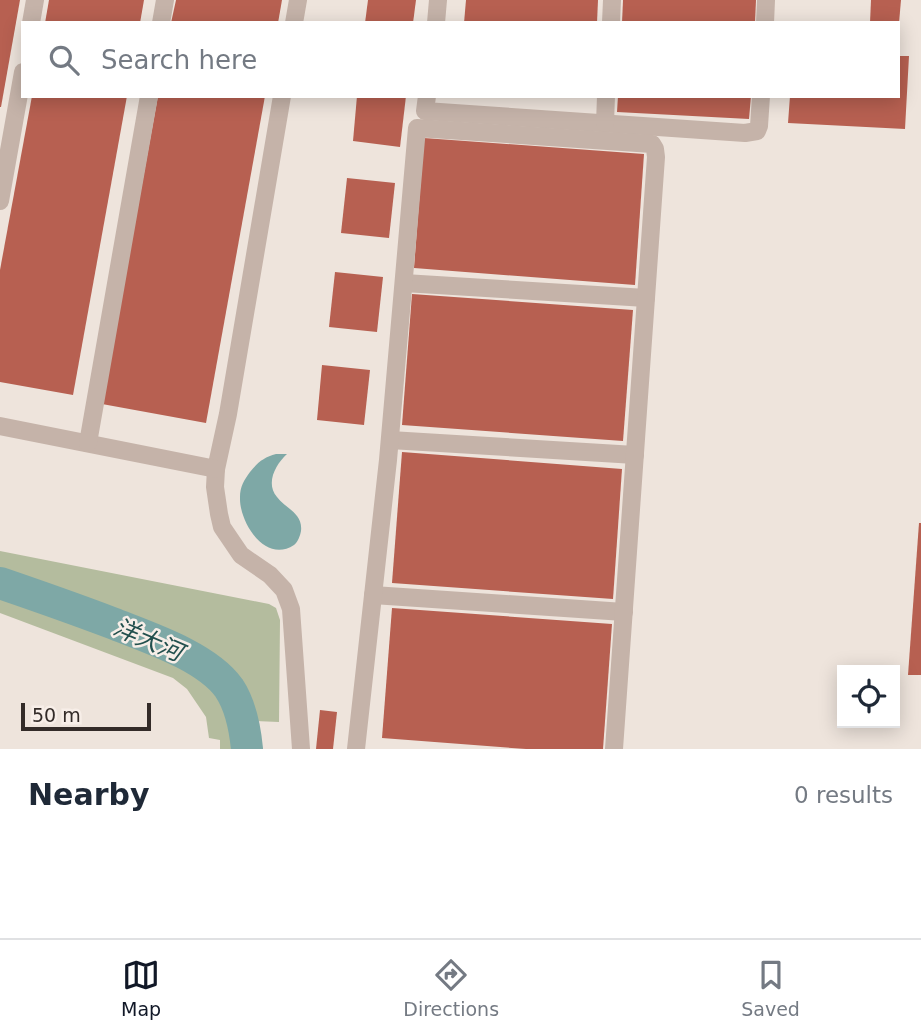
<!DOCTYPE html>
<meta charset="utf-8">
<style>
body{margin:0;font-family:"DejaVu Sans","Noto Sans SC",sans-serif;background:#f2f2f3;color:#1f2937}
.controls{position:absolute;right:21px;bottom:21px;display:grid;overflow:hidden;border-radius:0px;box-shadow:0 4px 18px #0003}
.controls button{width:63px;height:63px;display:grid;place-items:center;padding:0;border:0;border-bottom:2px solid #e0e1e3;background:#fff;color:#1f2937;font:35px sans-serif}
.scale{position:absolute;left:21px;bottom:18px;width:130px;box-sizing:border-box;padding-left:7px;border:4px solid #332b28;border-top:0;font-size:19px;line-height:24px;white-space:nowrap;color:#332b28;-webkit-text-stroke:5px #f7eee8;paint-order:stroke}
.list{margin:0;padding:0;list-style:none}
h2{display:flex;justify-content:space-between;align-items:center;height:91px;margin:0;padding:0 28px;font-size:30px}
h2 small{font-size:23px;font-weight:400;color:#747a83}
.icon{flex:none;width:38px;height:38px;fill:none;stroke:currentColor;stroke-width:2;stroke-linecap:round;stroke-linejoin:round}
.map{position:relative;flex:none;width:921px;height:749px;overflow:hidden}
.search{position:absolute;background:#fff;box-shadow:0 4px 18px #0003;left:21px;right:21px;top:21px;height:77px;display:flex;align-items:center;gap:18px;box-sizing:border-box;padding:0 24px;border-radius:0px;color:#747a83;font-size:26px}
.sheet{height:189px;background:#fff}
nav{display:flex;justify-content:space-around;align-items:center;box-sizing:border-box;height:98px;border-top:2px solid #e0e1e3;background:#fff;font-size:19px;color:#747a83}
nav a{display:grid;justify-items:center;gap:4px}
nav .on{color:#111827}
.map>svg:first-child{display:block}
.green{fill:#b4bc9e}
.water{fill:#7ea8a6}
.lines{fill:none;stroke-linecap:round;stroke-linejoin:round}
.river{stroke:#7ea8a6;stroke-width:32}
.building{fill:#b76051}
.minor{stroke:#c5b3a9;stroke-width:18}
.labels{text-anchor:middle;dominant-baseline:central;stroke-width:5;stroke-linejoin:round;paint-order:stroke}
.water-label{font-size:24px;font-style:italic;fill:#23504e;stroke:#f7eee8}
</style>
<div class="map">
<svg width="921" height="749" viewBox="0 0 921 749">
<rect width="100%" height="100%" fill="#eee4dc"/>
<polygon class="green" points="0,551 269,604 276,608 280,620 279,722 255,721 253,749 220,749 220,740 209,738 206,717 187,689 173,678 0,613"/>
<path class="water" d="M276,454h11c-11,10 -22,29 -10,43 9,12 26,16 24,34 -1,5 -3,11 -7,14 -29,19 -55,-23 -54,-48 0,-10 4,-17 10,-25 7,-9 14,-15 26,-18z"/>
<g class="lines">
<path class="river" d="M0,583c38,13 75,26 112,40 35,14 94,33 117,65 12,18 16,40 18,61"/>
</g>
<g class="building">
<polygon points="0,0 20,0 1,107 0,107"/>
<polygon points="49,0 144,0 140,23 45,23"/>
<polygon points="176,0 282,0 278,23 171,23"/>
<polygon points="368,0 416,0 413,23 365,23"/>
<polygon points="466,0 598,0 597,23 464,23"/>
<polygon points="623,0 756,0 755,23 622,23"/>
<polygon points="871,0 901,0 899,23 870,23"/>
<polygon points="898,56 909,56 905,129 788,123 790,96 898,96"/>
<polygon points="32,96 127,96 73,395 0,382 0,270"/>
<polygon points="158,96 265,96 206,423 102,404"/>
<polygon points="357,96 406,96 400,147 353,141"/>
<polygon points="618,96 751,96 749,119 617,112"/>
<polygon points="424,138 644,154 635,285 414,268"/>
<polygon points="347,178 395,183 389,238 341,233"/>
<polygon points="335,272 383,277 377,332 329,327"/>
<polygon points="412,294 633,310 623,441 402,425"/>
<polygon points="322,365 370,370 364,425 317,420"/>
<polygon points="402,452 622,469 613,599 392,583"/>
<polygon points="919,523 921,523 921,675 908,675"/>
<polygon points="392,608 612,624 603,749 526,749 382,738"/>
<polygon points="320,710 337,712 333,749 316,749"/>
</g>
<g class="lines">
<g class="minor">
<polyline points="31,23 35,0"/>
<polyline points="161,23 165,0"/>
<polyline points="294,23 298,0"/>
<polyline points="436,23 438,0"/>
<polyline points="611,23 612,0"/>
<polyline points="765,23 766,0"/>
<polyline points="282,96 228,414 216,469 215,487 219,514 222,527 241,555 270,575 284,590 291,609 301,749"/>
<polyline points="427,96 425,111 745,133 757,131 759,126 761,96"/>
<polyline points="605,123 606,96"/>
<polyline points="0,201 23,72"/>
<polyline points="404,283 646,298"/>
<polyline points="0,426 216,469"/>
<polyline points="390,440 635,455"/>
<polyline points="88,443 149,96"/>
<polyline points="373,595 624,612"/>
<polyline points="356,749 388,460 417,128 652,144 655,149 656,157 614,749"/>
</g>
</g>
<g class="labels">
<g class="water-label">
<text transform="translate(148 640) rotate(23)">洋大河</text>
</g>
</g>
</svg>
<div class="controls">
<button><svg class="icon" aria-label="locate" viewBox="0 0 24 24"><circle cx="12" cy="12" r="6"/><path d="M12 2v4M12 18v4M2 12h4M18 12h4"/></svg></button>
</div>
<div class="scale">50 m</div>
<div class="search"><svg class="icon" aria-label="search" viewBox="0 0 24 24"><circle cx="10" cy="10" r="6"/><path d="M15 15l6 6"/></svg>Search here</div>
</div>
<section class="sheet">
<h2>Nearby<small>0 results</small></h2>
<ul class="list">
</ul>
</section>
<nav>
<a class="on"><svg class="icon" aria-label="map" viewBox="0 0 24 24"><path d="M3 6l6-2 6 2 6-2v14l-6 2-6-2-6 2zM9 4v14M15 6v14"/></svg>Map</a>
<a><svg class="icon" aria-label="directions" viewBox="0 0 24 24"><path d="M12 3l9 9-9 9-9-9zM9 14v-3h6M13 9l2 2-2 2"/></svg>Directions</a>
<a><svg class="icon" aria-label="saved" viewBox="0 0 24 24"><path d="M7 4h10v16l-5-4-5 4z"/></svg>Saved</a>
</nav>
